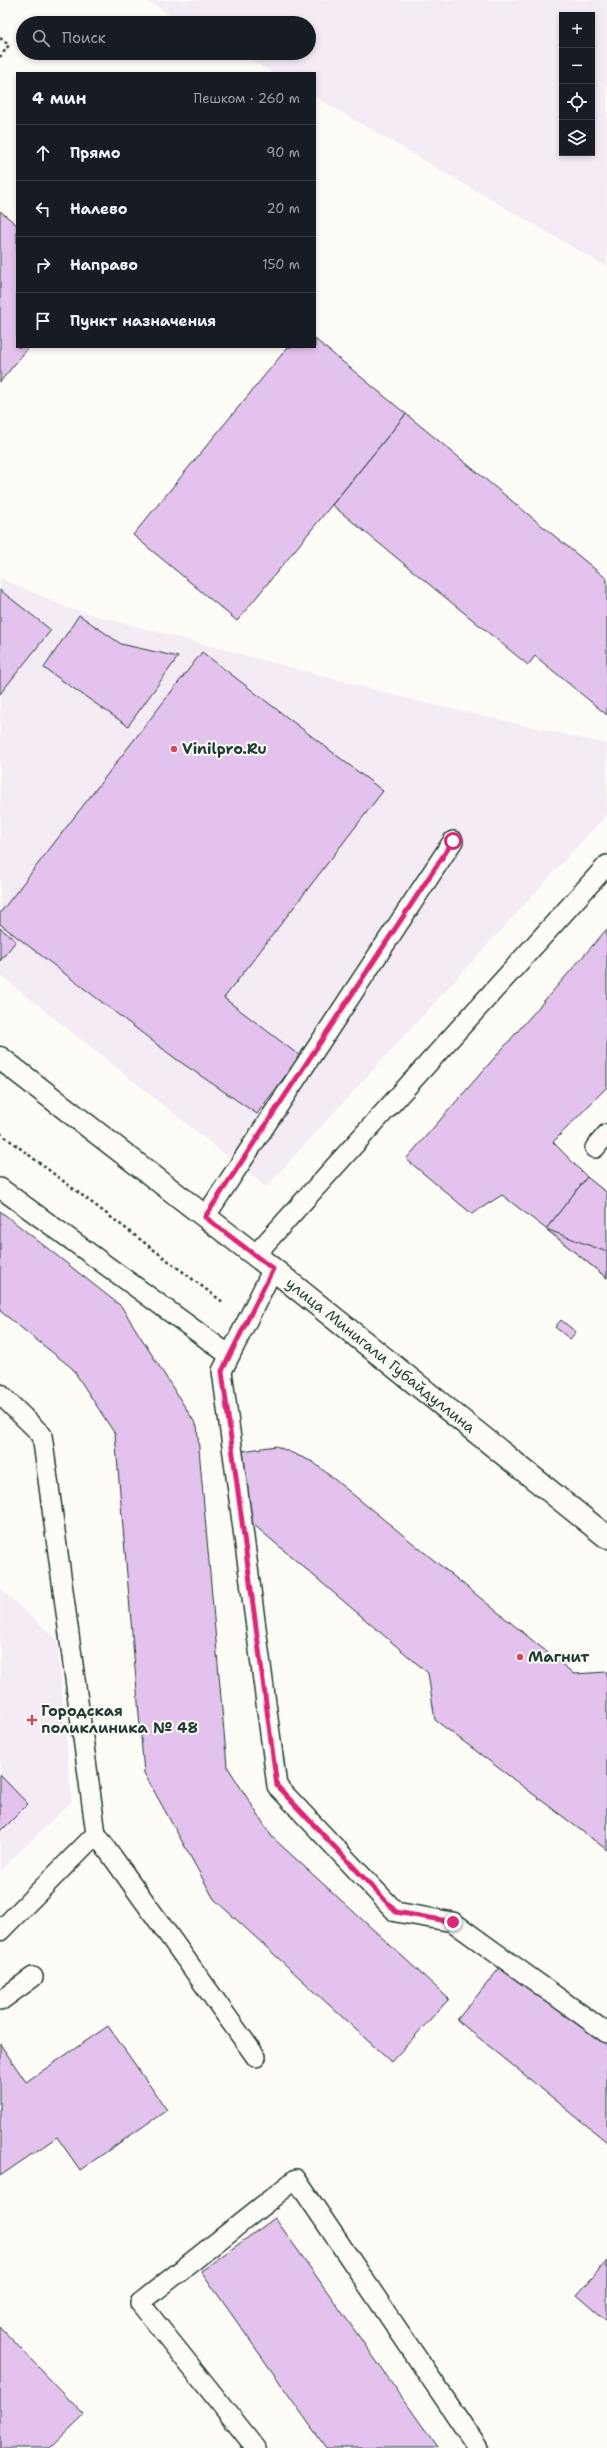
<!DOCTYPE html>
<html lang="ru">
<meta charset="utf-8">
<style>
body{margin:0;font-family:"Shantell Sans",sans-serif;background:#20242c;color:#f1f3f6}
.controls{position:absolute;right:12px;top:12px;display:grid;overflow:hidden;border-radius:0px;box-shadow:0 2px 6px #0003}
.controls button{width:36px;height:36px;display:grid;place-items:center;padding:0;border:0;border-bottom:1px solid #363941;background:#171b24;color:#f1f3f6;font:20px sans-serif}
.stop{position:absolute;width:12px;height:12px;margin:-9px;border:3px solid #db2777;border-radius:50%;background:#fff}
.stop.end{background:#db2777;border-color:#fff;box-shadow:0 1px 4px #0008}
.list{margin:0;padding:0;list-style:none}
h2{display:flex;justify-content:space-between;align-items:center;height:52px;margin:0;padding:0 16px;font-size:17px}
h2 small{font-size:13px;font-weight:400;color:#9ea1a6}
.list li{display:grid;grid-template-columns:26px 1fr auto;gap:12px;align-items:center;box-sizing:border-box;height:56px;padding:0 16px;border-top:1px solid #363941}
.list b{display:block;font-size:15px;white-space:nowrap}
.list em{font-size:13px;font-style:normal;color:#9ea1a6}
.icon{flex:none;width:22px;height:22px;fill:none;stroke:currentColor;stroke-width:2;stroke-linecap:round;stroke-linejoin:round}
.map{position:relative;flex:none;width:607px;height:2448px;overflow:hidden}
.search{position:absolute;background:#171b24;box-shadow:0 2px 6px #0003;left:16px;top:16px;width:300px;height:44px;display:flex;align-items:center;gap:10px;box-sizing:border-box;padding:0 14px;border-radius:22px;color:#9ea1a6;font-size:15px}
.panel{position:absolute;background:#171b24;box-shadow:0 2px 6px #0003;left:16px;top:72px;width:300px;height:276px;border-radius:0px}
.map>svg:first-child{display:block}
.built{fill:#f5ebf4;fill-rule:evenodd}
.building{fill:#e3c2ee;stroke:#1f3d34}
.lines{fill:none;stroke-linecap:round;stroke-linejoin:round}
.service-casing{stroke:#1f3d34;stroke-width:22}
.secondary-casing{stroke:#1f3d34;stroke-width:25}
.path{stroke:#1f3d34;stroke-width:2.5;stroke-dasharray:3 3;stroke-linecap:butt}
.service{stroke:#fdfcf7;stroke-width:19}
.secondary{stroke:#fdfcf7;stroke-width:22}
.route{stroke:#db2777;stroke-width:5}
.poi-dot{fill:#d1495b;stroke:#fdfcf7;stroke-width:1.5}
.labels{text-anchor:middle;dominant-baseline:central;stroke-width:4;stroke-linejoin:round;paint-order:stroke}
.poi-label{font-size:15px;font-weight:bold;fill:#1f3d34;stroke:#fdfcf7;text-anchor:start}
.street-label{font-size:15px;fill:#1f3d34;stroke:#fdfcf7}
</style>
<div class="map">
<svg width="607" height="2448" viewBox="0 0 607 2448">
<rect width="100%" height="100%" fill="#fdfcf7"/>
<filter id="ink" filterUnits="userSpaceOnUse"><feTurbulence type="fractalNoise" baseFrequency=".025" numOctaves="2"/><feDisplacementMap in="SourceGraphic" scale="8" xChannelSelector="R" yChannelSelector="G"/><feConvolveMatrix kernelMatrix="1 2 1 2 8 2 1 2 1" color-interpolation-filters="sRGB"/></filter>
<g filter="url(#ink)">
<g class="built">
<path d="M145,0h462v267l-292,-170v-24h-42l-35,-20h71v-30h-124zM562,15h30v138h-30z"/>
<polygon points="0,578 68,608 413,700 607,744 607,814 266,1187 0,975"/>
<polygon points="0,1588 57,1640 72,1801 0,1871"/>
</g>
<g class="building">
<polygon points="0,211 17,225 17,347 29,347 0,382"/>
<polygon points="315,339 406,414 237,621 133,535 288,347 315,347"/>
<polygon points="406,414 607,579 607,715 535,656 528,665 332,505"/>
<polygon points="0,590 51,630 0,694"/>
<polygon points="79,615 121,644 178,657 128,726 44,668"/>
<polygon points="202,652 383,791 224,998 300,1056 257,1114 176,1059 0,924 0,913"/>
<polygon points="0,928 16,941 0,961"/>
<polygon points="607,929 607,1087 553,1142 587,1177 546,1229 502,1195 472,1214 406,1159"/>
<polygon points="587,1177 607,1193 607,1278 546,1229"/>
<polygon points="0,1211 121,1306 197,1426 227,1766 272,1837 449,1999 391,2062 214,1899 144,1773 115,1434 72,1368 0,1311"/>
<polygon points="546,1229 607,1252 607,1278"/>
<polygon points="561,1320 576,1332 570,1339 555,1327"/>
<polygon points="276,1446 313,1462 574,1674 607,1672 607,1850 435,1720 428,1673 247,1519 236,1452"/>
<polygon points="0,1775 28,1804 0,1832"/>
<polygon points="507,1959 607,2040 607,2142 457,2020"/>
<polygon points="108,2026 167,2110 80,2170 57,2137 0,2176 0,2044 26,2082"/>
<polygon points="275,2218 438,2448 326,2448 201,2271"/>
<polygon points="607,2261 607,2321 577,2295"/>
<polygon points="0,2327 84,2415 50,2448 0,2448"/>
</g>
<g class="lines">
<g class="service-casing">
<g id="service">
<polyline points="595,1148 607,1134"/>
<polyline points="0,1188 229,1355"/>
<polyline points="205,1217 453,841"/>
<polyline points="255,1255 607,865"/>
<polyline points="273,1269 222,1371 277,1786 396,1912 453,1922 607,2033"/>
<polyline points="0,1394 42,1435 96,1834 0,1931"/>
<polyline points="96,1834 256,2057"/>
<polyline points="0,2001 33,1977"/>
<polyline points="256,2448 140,2303 296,2179 478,2448"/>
</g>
</g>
<g class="secondary-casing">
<g id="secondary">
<path id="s1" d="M0,1058l273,211 334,268"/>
</g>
</g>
<g class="path">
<polyline points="0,38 9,45 0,57"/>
<polyline points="0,1133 224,1303"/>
</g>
<use href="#service" class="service"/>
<use href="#secondary" class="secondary"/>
</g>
</g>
<g class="lines" filter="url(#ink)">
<polyline class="route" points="453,841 205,1217 273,1269 222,1371 277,1786 396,1912 453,1922"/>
</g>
<g class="poi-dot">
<circle cx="174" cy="749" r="4"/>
<circle cx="520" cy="1657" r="4"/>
<path d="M30 1714h4v4h4v4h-4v4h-4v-4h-4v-4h4z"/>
</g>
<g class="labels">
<g class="poi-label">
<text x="182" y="749">Vinilpro.Ru</text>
<text x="528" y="1657">Магнит</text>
<text x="41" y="1711">Городская<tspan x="41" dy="17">поликлиника № 48</tspan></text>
</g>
<g class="street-label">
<text stroke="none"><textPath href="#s1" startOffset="483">улица Минигали Губайдуллина</textPath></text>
</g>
</g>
</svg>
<div class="controls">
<button>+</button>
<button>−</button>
<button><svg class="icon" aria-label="locate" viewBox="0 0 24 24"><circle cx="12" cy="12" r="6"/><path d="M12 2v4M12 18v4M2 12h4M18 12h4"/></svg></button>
<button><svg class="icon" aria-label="layers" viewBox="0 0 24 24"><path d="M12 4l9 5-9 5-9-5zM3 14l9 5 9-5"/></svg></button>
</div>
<div class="stop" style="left:453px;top:841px"></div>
<div class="stop end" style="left:453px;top:1922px"></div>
<div class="search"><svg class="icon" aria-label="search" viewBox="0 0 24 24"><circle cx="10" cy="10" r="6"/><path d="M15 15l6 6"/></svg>Поиск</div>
<section class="panel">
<h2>4 мин<small>Пешком · 260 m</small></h2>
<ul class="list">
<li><svg class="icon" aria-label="ahead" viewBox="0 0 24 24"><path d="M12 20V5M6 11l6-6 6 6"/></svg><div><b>Прямо</b></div><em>90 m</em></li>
<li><svg class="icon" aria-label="left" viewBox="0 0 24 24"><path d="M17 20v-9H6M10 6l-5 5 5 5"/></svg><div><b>Налево</b></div><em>20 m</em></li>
<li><svg class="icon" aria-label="right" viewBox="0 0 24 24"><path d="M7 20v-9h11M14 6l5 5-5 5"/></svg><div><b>Направо</b></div><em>150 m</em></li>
<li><svg class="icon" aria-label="arrive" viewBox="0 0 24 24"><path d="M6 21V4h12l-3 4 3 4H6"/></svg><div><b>Пункт назначения</b></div></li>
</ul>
</section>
</div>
